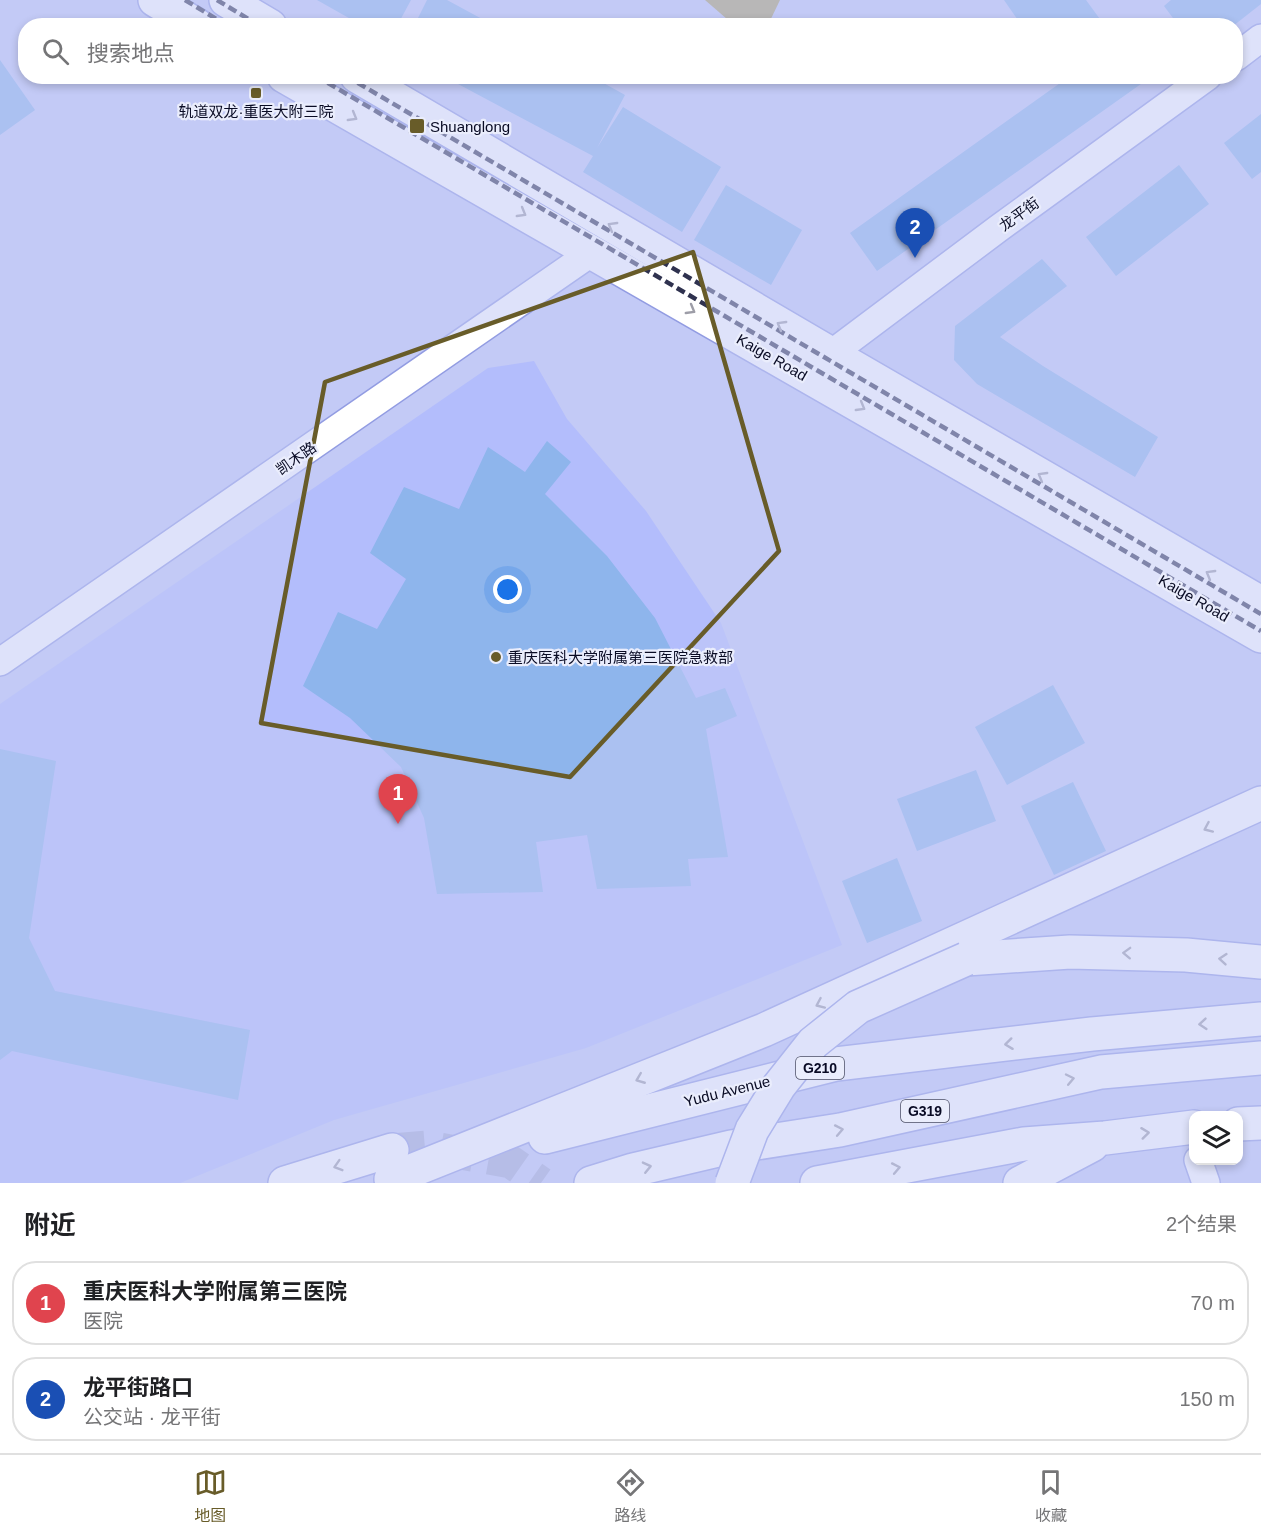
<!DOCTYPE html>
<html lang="zh">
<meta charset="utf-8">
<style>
body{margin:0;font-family:Helvetica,"Noto Sans SC",sans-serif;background:#f6f6f6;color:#202124}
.controls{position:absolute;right:18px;bottom:18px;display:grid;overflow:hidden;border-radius:12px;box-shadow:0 3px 9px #0003}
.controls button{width:54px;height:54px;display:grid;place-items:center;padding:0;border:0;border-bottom:2px solid #e0e0e0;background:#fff;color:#202124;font:30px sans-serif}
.you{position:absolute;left:508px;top:590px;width:21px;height:21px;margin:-15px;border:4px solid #fff;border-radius:50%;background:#1a73e8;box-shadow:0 0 0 9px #1a73e833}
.badge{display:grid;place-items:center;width:39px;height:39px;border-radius:50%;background:#685c29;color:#fff;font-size:20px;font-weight:700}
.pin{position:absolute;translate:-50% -50px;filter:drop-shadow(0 2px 3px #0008)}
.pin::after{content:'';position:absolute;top:32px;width:21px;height:18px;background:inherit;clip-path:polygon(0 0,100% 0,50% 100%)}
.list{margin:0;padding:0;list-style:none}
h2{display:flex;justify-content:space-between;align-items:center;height:78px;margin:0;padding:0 24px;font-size:26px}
h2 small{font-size:20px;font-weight:400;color:#757577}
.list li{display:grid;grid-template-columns:39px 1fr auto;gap:18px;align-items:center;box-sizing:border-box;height:84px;margin:0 12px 12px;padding:0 12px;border:2px solid #e0e0e0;border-radius:24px}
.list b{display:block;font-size:22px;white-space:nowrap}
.list p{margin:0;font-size:20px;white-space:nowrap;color:#757577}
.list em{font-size:20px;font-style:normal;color:#757577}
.icon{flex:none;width:33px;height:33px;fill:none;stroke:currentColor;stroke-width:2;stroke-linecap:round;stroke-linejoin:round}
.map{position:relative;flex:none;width:1261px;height:1183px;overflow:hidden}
.search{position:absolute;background:#fff;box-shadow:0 3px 9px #0003;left:18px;right:18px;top:18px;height:66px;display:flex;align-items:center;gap:15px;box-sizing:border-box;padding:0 21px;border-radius:24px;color:#757577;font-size:22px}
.sheet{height:270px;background:#fff}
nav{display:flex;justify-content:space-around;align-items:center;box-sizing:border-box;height:84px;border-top:2px solid #e0e0e0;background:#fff;font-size:16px;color:#757577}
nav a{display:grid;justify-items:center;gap:3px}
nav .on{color:#685c29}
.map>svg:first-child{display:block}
.built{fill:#b3bdfc}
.green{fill:#aca06a}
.building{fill:#8eb5ec}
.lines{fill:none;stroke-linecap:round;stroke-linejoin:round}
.highway-tunnel{stroke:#a7add6;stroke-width:33;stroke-dasharray:33 16;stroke-linecap:butt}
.minor-casing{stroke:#929ce2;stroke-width:30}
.major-casing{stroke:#929ce2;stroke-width:36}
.highway-casing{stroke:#929ce2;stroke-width:36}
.minor{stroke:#fff;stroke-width:27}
.major{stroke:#fff;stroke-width:33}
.highway{stroke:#fff;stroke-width:33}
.rail{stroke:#2f324f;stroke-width:4.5;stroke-dasharray:9 4.5;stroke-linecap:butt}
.highway-bridge-casing{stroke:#929ce2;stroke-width:36;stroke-linecap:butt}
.highway-bridge{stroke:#fff;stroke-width:33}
.oneway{stroke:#9d9da7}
.marked{fill:none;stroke:#685c29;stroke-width:4.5;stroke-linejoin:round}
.poi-dot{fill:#685c29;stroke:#eaedfc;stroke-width:2}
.labels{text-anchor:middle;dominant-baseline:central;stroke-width:4.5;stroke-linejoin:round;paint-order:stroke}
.shield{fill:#eaedfc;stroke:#4c4f65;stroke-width:1.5}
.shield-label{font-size:14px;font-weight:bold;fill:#090b24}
.poi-label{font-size:15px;fill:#090b24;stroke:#eaedfc;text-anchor:start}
.street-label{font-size:15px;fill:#090b24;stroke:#eaedfc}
</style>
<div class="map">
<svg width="1261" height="1183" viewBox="0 0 1261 1183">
<rect width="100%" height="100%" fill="#c3caf6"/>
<polygon class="built" points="534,361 567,419 646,511 721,623 842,945 586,1048 334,1120 180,1183 0,1183 0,704 488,368"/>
<polygon class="green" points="705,0 780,0 768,25 735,26"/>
<g class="building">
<polygon points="317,0 411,0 397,26 363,26"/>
<polygon points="427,0 447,0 495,26 414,26"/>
<polygon points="1004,0 1086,0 1105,26 1022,26"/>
<polygon points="1171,0 1261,0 1261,4 1233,26 1179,26 1164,6"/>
<polygon points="0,60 35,110 0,135"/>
<polygon points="443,76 591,76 625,95 597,148 623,107 721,167 682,232 583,172 593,156"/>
<polygon points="1070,76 1147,76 1148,79 877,271 850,233"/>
<polygon points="1261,114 1261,172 1252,179 1224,143"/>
<polygon points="1179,165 1209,204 1116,276 1086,237"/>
<polygon points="726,185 802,230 771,285 694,240"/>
<polygon points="1042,259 1067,286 1000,337 1043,366 1158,437 1135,477 977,384 954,360 955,326"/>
<polygon points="547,441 571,462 545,494 607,556 655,618 696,698 725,688 737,716 706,729 728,857 688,859 691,886 597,889 587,835 536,842 543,892 437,894 424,818 401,767 350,718 303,686 338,612 377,629 406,579 370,553 404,487 459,509 488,447 525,472"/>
<polygon points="1053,685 1085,743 1007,785 975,727"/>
<polygon points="0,749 56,761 29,938 55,991 250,1030 238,1100 12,1051 0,1060"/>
<polygon points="976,770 996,821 917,851 897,799"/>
<polygon points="1073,782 1106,851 1054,875 1021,806"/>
<polygon points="897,858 922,921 867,943 842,881"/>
</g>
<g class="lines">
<polyline class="highway-tunnel" points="392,1150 428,1147 511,1162 541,1183"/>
<g class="minor-casing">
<g id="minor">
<polyline points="1236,57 1261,38"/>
<polyline points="831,354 999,228 1208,76"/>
<polyline points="0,662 591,253"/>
<polyline points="1198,1160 1206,1183"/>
</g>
</g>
<g class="major-casing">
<g id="major">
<polyline points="155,0 198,26"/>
<polyline points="226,0 270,26"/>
<polyline points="284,76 1261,636"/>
<polyline points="357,76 831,354 1261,603"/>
</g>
</g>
<g class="highway-casing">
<g id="highway">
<polyline points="966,959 1070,952 1186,955 1261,962"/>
<polyline points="1238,1124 1261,1123"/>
<polyline points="545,1137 836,1064 1092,1034 1261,1019"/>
<polyline points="391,1179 764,1030 1261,803"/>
<polyline points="285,1183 392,1150"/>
<polyline points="591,1183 633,1170 731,1147 840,1130 1101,1072 1261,1058"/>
<polyline points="817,1183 1024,1144 1105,1138 1194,1127"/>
<polyline points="1020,1183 1092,1145"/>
</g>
</g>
<use href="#minor" class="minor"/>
<use href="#major" class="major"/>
<use href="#highway" class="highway"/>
<g class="rail">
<polyline points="185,0 228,26"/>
<polyline points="217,0 260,26"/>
<polyline points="316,76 1261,631"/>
<polyline points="346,76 1261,614"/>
</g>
<g class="highway-bridge-casing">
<polyline id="highway-bridge" points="732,1183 752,1130 779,1086 813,1043 858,1007 966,959"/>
</g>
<use href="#highway-bridge" class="highway-bridge"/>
</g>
<defs><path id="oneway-chevron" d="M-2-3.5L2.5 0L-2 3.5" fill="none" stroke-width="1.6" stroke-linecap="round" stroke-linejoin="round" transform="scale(1.5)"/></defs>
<g class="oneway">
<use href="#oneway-chevron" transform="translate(353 117) rotate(30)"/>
<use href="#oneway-chevron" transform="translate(522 213) rotate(30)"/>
<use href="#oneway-chevron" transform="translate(612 226) rotate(-150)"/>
<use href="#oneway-chevron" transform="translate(691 310) rotate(30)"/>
<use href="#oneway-chevron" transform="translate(781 325) rotate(-150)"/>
<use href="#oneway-chevron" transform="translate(861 407) rotate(30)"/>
<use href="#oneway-chevron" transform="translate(1042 476) rotate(-150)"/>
<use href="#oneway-chevron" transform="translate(1210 574) rotate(-150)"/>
<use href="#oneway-chevron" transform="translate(1208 828) rotate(156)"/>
<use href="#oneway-chevron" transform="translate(1127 953) rotate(-178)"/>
<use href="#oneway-chevron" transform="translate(1223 959) rotate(-175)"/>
<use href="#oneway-chevron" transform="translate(820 1004) rotate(156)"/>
<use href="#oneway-chevron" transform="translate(1203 1024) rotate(175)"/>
<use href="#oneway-chevron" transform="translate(1009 1044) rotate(173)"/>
<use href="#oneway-chevron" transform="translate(640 1079) rotate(158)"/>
<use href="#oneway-chevron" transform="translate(1070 1079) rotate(-12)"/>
<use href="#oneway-chevron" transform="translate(839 1130) rotate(-11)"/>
<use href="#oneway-chevron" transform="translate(1145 1133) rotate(-7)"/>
<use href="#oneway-chevron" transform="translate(338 1166) rotate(163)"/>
<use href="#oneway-chevron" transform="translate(647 1167) rotate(-13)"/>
<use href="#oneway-chevron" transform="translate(896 1168) rotate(-11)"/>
</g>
<path d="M0 0H1261V1183H0ZM693,252l86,299 -209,226 -309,-54 64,-341z" fill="#c3caf6" fill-opacity=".55" fill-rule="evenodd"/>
<path class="marked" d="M693,252l86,299 -209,226 -309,-54 64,-341z"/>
<g class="poi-dot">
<rect x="250" y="87" width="12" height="12" rx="3"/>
<rect x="409" y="118" width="16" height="16" rx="3"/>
<circle cx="496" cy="657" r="6"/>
</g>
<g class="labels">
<g class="shield">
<rect x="796" y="1057" width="48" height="22" rx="4.5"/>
<rect x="901" y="1100" width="48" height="22" rx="4.5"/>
</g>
<g class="shield-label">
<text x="820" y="1068">G210</text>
<text x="925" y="1111">G319</text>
</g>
<g class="poi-label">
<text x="256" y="111" text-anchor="middle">轨道双龙·重医大附三院</text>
<text x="430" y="126">Shuanglong</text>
<text x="508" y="657">重庆医科大学附属第三医院急救部</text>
</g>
<g class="street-label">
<text transform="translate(1019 214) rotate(-36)">龙平街</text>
<text transform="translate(772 357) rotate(30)">Kaige Road</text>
<text transform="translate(296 458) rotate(-35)">凯木路</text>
<text transform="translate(1194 598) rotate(30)">Kaige Road</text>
<text transform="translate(727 1091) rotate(-14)">Yudu Avenue</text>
</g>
</g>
</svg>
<div class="controls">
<button><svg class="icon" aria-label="layers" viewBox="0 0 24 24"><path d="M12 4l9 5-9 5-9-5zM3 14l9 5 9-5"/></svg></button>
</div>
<div class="you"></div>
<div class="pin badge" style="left:398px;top:824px;background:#e0444e">1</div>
<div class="pin badge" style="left:915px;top:258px;background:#1a4fb4">2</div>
<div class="search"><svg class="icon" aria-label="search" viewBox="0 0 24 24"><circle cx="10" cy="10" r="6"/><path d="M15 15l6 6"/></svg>搜索地点</div>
</div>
<section class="sheet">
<h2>附近<small>2个结果</small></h2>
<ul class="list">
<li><span class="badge" style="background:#e0444e">1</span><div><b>重庆医科大学附属第三医院</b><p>医院</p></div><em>70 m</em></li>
<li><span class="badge" style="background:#1a4fb4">2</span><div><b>龙平街路口</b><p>公交站 · 龙平街</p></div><em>150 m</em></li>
</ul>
</section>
<nav>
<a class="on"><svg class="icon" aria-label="map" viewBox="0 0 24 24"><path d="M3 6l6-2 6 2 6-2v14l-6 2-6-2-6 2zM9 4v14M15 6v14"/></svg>地图</a>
<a><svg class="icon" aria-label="directions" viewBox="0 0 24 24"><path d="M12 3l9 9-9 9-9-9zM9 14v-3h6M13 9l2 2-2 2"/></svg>路线</a>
<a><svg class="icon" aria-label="saved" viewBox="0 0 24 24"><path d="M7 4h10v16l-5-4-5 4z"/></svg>收藏</a>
</nav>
